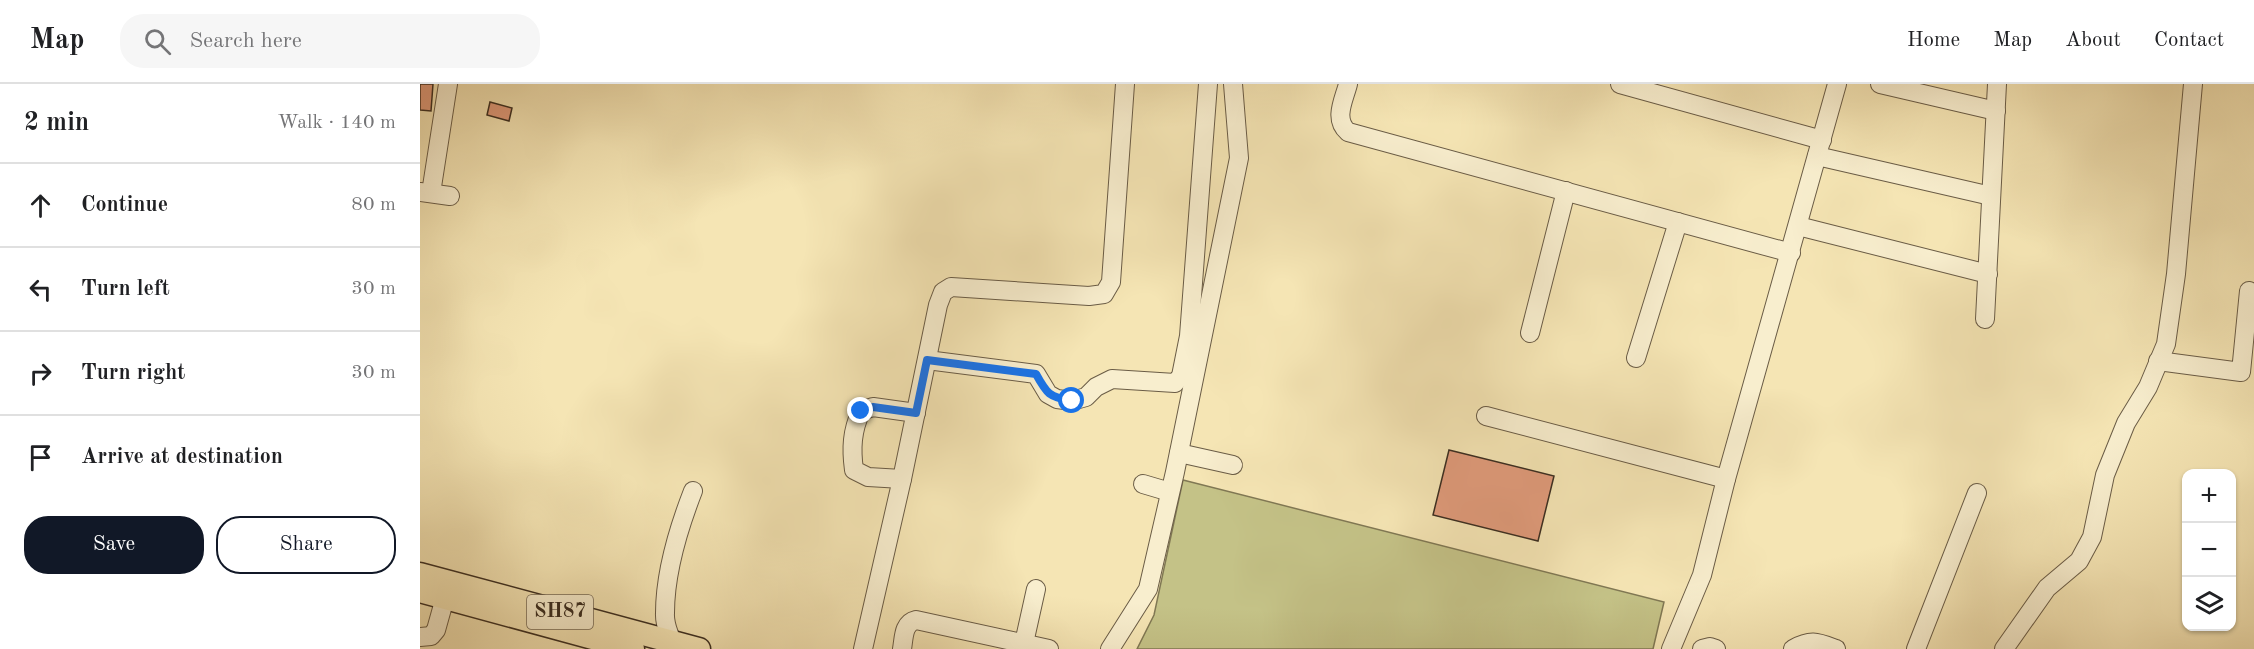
<!DOCTYPE html>
<meta charset="utf-8">
<style>
body{margin:0;font-family:"Old Standard TT",serif;background:#f6f6f6;color:#202124}
.controls{position:absolute;right:18px;bottom:18px;display:grid;overflow:hidden;border-radius:12px;box-shadow:0 2px 4px #0004}
.controls button{width:54px;height:54px;display:grid;place-items:center;padding:0;border:0;border-bottom:2px solid #e0e0e0;background:#fff;color:#202124;font:30px sans-serif}
.stop{position:absolute;width:18px;height:18px;margin:-14px;border:4px solid #1a73e8;border-radius:50%;background:#fff}
.stop.end{background:#1a73e8;border-color:#fff;box-shadow:0 2px 6px #0008}
.list{margin:0;padding:0;list-style:none}
h2{display:flex;justify-content:space-between;align-items:center;height:78px;margin:0;padding:0 24px;font-size:26px}
h2 small{font-size:20px;font-weight:400;color:#757577}
.list li{display:grid;grid-template-columns:39px 1fr auto;gap:18px;align-items:center;box-sizing:border-box;height:84px;padding:0 24px;border-top:2px solid #e0e0e0}
.list b{display:block;font-size:22px;white-space:nowrap}
.list em{font-size:20px;font-style:normal;color:#757577}
.actions{display:flex;gap:12px;padding:18px 24px}
.actions a{flex:1;padding:14px 0;border:2px solid #111827;border-radius:24px;text-align:center;font-size:21px;color:#111827}
.actions .main{background:#111827;color:#fff}
.icon{flex:none;width:33px;height:33px;fill:none;stroke:currentColor;stroke-width:2;stroke-linecap:round;stroke-linejoin:round}
.map{position:relative;flex:none;width:1834px;height:565px;overflow:hidden}
header{display:flex;align-items:center;gap:36px;box-sizing:border-box;height:84px;padding:0 30px;background:#fff;border-bottom:2px solid #e0e0e0}
header strong{font-size:28px}
nav{display:flex;gap:33px;margin-inline-start:auto;font-size:21px}
.search{width:420px;height:54px;background:#f6f6f6;display:flex;align-items:center;gap:15px;box-sizing:border-box;padding:0 21px;border-radius:24px;color:#757577;font-size:22px}
main{display:flex}
aside{flex:1;background:#fff}
.map>svg:first-child{display:block}
.green{fill:#c4c287;stroke:#807854;stroke-width:1.5}
.building{fill:#e09b7b;stroke:#3b2e21;stroke-width:1.5}
.lines{fill:none;stroke-linecap:round;stroke-linejoin:round}
.minor-casing{stroke:#6a5c46;stroke-width:20}
.major-casing{stroke:#3b2e21;stroke-width:25}
.minor{stroke:#f8eece;stroke-width:18}
.major{stroke:#f5e5b4;stroke-width:22}
.route{stroke:#1a73e8;stroke-width:8}
.labels{text-anchor:middle;dominant-baseline:central;stroke-width:6;stroke-linejoin:round;paint-order:stroke}
.shield{fill:#f8eece;stroke:#746855;stroke-width:1.5}
.shield-label{font-size:20px;font-weight:bold;fill:#3b2e21}
</style>
<header>
<strong>Map</strong>
<div class="search"><svg class="icon" aria-label="search" viewBox="0 0 24 24"><circle cx="10" cy="10" r="6"/><path d="M15 15l6 6"/></svg>Search here</div>
<nav><a>Home</a><a>Map</a><a>About</a><a>Contact</a></nav>
</header>
<main>
<aside>
<h2>2 min<small>Walk · 140 m</small></h2>
<ul class="list">
<li><svg class="icon" aria-label="ahead" viewBox="0 0 24 24"><path d="M12 20V5M6 11l6-6 6 6"/></svg><div><b>Continue</b></div><em>80 m</em></li>
<li><svg class="icon" aria-label="left" viewBox="0 0 24 24"><path d="M17 20v-9H6M10 6l-5 5 5 5"/></svg><div><b>Turn left</b></div><em>30 m</em></li>
<li><svg class="icon" aria-label="right" viewBox="0 0 24 24"><path d="M7 20v-9h11M14 6l5 5-5 5"/></svg><div><b>Turn right</b></div><em>30 m</em></li>
<li><svg class="icon" aria-label="arrive" viewBox="0 0 24 24"><path d="M6 21V4h12l-3 4 3 4H6"/></svg><div><b>Arrive at destination</b></div></li>
</ul>
<div class="actions"><a class="main">Save</a><a>Share</a></div>
</aside>
<div class="map">
<svg width="1834" height="565" viewBox="0 0 1834 565">
<rect width="100%" height="100%" fill="#f5e5b4"/>
<filter id="stains"><feTurbulence type="fractalNoise" baseFrequency=".00333" numOctaves="4"/><feColorMatrix values="0 0 0 0 .2 0 0 0 0 .09 0 0 0 0 .02 0 0 0 .5 -.17"/></filter>
<radialGradient id="worn" r=".72"><stop offset=".6" stop-color="#630" stop-opacity="0"/><stop offset="1" stop-color="#630" stop-opacity=".3"/></radialGradient>
<polygon class="green" points="763,396 1244,518 1233,565 717,565 734,531"/>
<g class="building">
<polygon points="0,0 13,0 11,27 0,26"/>
<polygon points="70,18 92,24 89,37 67,31"/>
<polygon points="1029,366 1134,392 1118,457 1013,431"/>
</g>
<g class="lines">
<g class="minor-casing">
<g id="minor">
<path d="M928,0c-4,16 -15,35 0,48l443,121"/>
<polyline points="1200,0 1402,56"/>
<polyline points="1460,0 1576,27"/>
<polyline points="1397,72 1571,112"/>
<polyline points="0,108 30,112"/>
<polyline points="11,109 28,0"/>
<polyline points="1378,142 1568,190"/>
<polyline points="1565,235 1577,0"/>
<polyline points="1110,249 1146,107"/>
<polyline points="1216,274 1258,138"/>
<polyline points="507,276 616,290 628,310 637,315 652,317 666,313 676,303 692,295 755,299 761,292 769,252 788,0"/>
<polyline points="1738,277 1821,288 1829,207"/>
<polyline points="1066,332 1306,395"/>
<polyline points="759,369 813,381"/>
<path d="M482,395l-34,-2 -14,-7c-3,-22 -2,-39 7,-59l12,-4 43,6"/>
<polyline points="723,400 750,408"/>
<polyline points="0,553 11,552 16,546 28,503"/>
<polyline points="604,559 616,505"/>
<path d="M253,565c-1,-13 -9,-21 -8,-36 0,-39 14,-86 28,-122"/>
<polyline points="443,565 482,395 518,221 523,208 531,203 669,212 684,210 691,198 705,0"/>
<path d="M482,565c2,-11 1,-26 14,-29l133,29"/>
<polyline points="690,565 728,505 755,388 819,74 813,0"/>
<polyline points="1251,565 1282,491 1306,395 1417,0"/>
<polyline points="1282,565 1290,563 1296,565"/>
<path d="M1373,565c18,-10 24,-7 43,0"/>
<polyline points="1496,565 1557,409"/>
<polyline points="1584,565 1627,504 1659,477 1672,453 1685,391 1706,339 1728,303 1746,260 1756,190 1773,0"/>
</g>
</g>
<g class="major-casing">
<g id="major">
<polyline points="0,490 279,565"/>
<polyline points="0,507 213,565"/>
</g>
</g>
<use href="#minor" class="minor"/>
<use href="#major" class="major"/>
</g>
<g class="lines">
<path class="route" d="M441,327l12,-4 43,6 11,-53 109,14c11,20 13,23 36,27"/>
</g>
<g class="labels">
<rect class="shield" x="107" y="511" width="66" height="34" rx="4.5"/>
<g class="shield-label">
<text x="140" y="528">SH87</text>
</g>
</g>
<rect width="100%" height="100%" filter="url(#stains)"/>
<rect width="100%" height="100%" fill="url(#worn)"/>
</svg>
<div class="controls">
<button>+</button>
<button>−</button>
<button><svg class="icon" aria-label="layers" viewBox="0 0 24 24"><path d="M12 4l9 5-9 5-9-5zM3 14l9 5 9-5"/></svg></button>
</div>
<div class="stop" style="left:652px;top:317px"></div>
<div class="stop end" style="left:441px;top:327px"></div>
</div>
</main>
